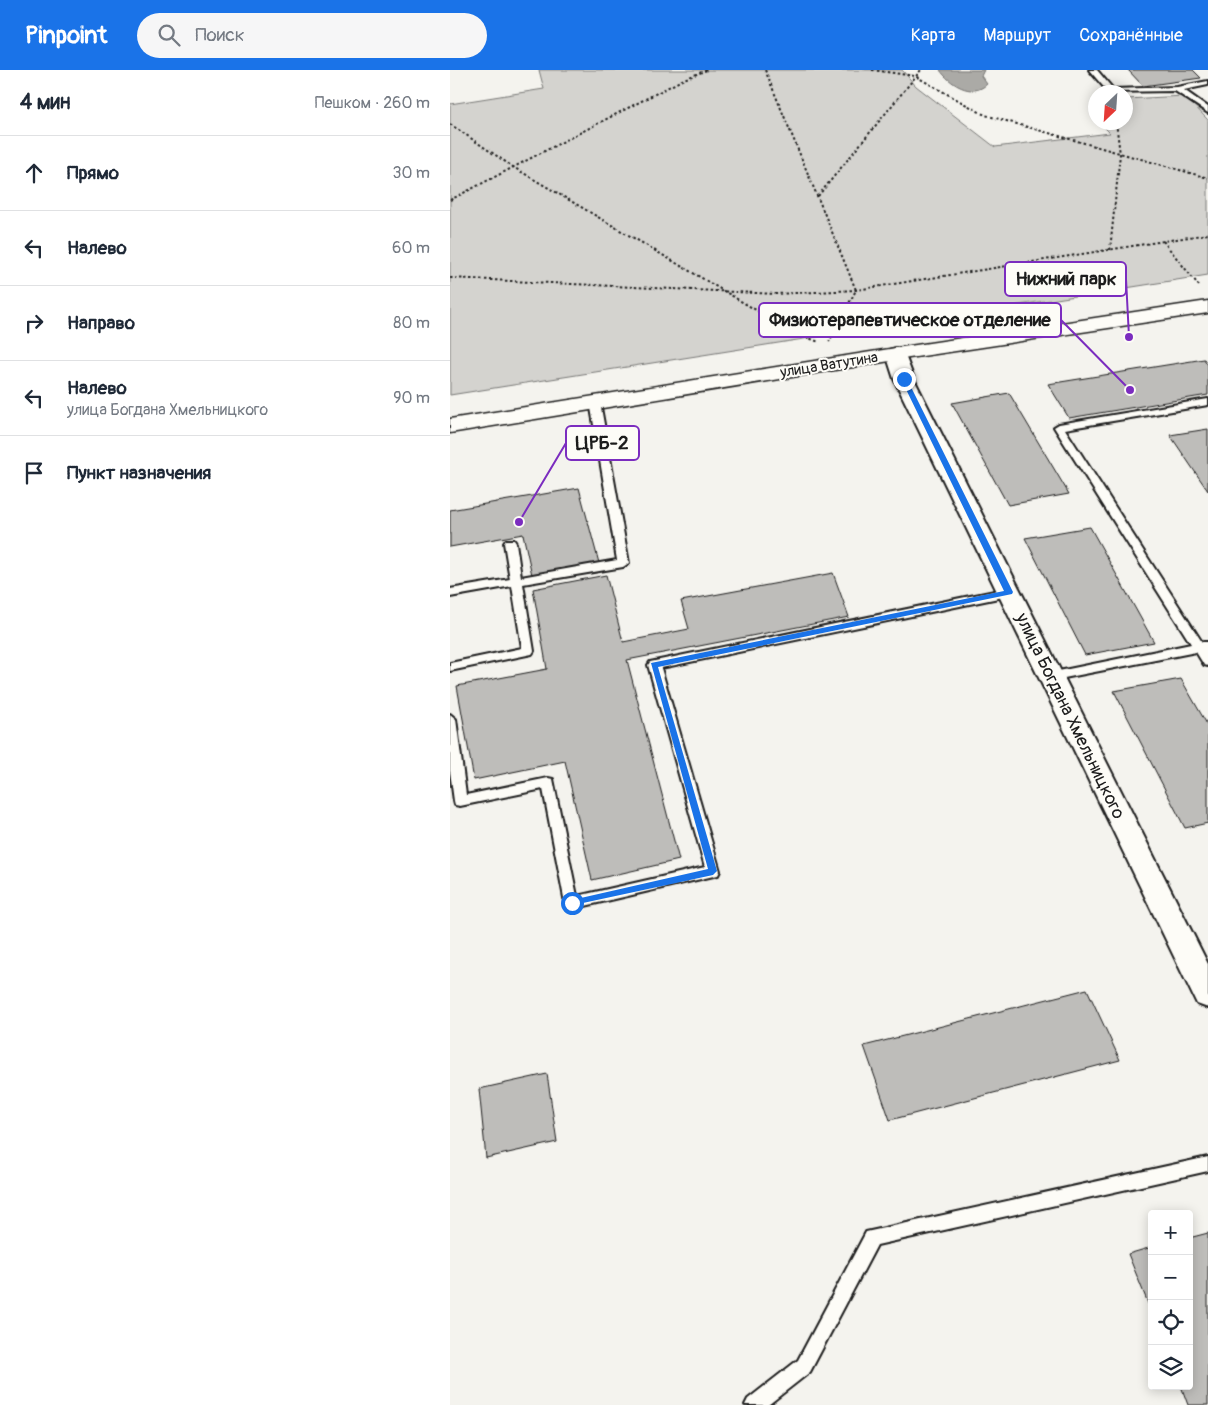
<!DOCTYPE html>
<html lang="ru">
<meta charset="utf-8">
<style>
body{margin:0;font-family:Pangolin,sans-serif;background:#f6f6f7;color:#1f2937}
.controls{position:absolute;right:15px;bottom:15px;display:grid;overflow:hidden;border-radius:5px;box-shadow:0 2px 12px #0003}
.controls button{width:45px;height:45px;display:grid;place-items:center;padding:0;border:0;border-bottom:1px solid #e0e1e3;background:#fff;color:#1f2937;font:25px sans-serif}
.compass{position:absolute;left:638px;top:15px;width:45px;height:45px;border-radius:50%;background:#fff;box-shadow:0 2px 12px #0003;rotate:205deg}
.stop{position:absolute;width:15px;height:15px;margin:-11px;border:4px solid #1a73e8;border-radius:50%;background:#fff}
.stop.end{background:#1a73e8;border-color:#fff;box-shadow:0 1px 5px #0008}
.list{margin:0;padding:0;list-style:none}
h2{display:flex;justify-content:space-between;align-items:center;height:65px;margin:0;padding:0 20px;font-size:21px}
h2 small{font-size:16px;font-weight:400;color:#747a83}
.list li{display:grid;grid-template-columns:32px 1fr auto;gap:15px;align-items:center;box-sizing:border-box;height:75px;padding:0 20px;border-top:1px solid #e0e1e3}
.list b{display:block;font-size:19px;white-space:nowrap}
.list p{margin:0;font-size:16px;white-space:nowrap;color:#747a83}
.list em{font-size:16px;font-style:normal;color:#747a83}
.icon{flex:none;width:28px;height:28px;fill:none;stroke:currentColor;stroke-width:2;stroke-linecap:round;stroke-linejoin:round}
.map{position:relative;flex:none;width:758px;height:1335px;overflow:hidden}
header{display:flex;align-items:center;gap:30px;box-sizing:border-box;height:70px;padding:0 25px;background:#1a73e8;color:#fff}
header strong{font-size:24px}
nav{display:flex;gap:28px;margin-inline-start:auto;font-size:18px}
.search{width:350px;height:45px;background:#f6f6f7;display:flex;align-items:center;gap:12px;box-sizing:border-box;padding:0 18px;border-radius:28px;color:#747a83;font-size:19px}
main{display:flex}
aside{flex:1;background:#fff}
.map>svg:first-child{display:block}
.green{fill:#d4d3cf;stroke:#787876}
.water{fill:#abaaa6;stroke:#72716f}
.building{fill:#bebdba;stroke:#1c1c1c}
.lines{fill:none;stroke-linecap:round;stroke-linejoin:round}
.lane-casing{stroke:#1c1c1c;stroke-width:4}
.street-casing{stroke:#1c1c1c;stroke-width:4}
.secondary-casing{stroke:#1c1c1c;stroke-width:3}
.path{stroke:#1c1c1c;stroke-width:2;stroke-dasharray:2.5 2.5;stroke-linecap:butt}
.lane{fill:#fdfcf7;fill-rule:evenodd}
.street{fill:#fdfcf7;fill-rule:evenodd}
.secondary{fill:#fdfcf7;fill-rule:evenodd}
.route{fill:#1a73e8}
.labels{text-anchor:middle;dominant-baseline:central;stroke-width:4;stroke-linejoin:round;paint-order:stroke}
.far-street-label{font-size:15px;fill:#1c1c1c;stroke:#fdfcf7}
.street-label{font-size:18px;fill:#1c1c1c;stroke:#fdfcf7}
.leader{fill:none;stroke:#7b2cbf;stroke-width:2}
.callout-dot{fill:#7b2cbf;stroke:#fdfcf7;stroke-width:2}
.callout{fill:#fdfcf7;stroke:#7b2cbf;stroke-width:2}
.callout-label{font-size:19px;text-anchor:middle;font-weight:bold;fill:#1c1c1c}
</style>
<header>
<strong>Pinpoint</strong>
<div class="search"><svg class="icon" aria-label="search" viewBox="0 0 24 24"><circle cx="10" cy="10" r="6"/><path d="M15 15l6 6"/></svg>Поиск</div>
<nav><a>Карта</a><a>Маршрут</a><a>Сохранённые</a></nav>
</header>
<main>
<aside>
<h2>4 мин<small>Пешком · 260 m</small></h2>
<ul class="list">
<li><svg class="icon" aria-label="ahead" viewBox="0 0 24 24"><path d="M12 20V5M6 11l6-6 6 6"/></svg><div><b>Прямо</b></div><em>30 m</em></li>
<li><svg class="icon" aria-label="left" viewBox="0 0 24 24"><path d="M17 20v-9H6M10 6l-5 5 5 5"/></svg><div><b>Налево</b></div><em>60 m</em></li>
<li><svg class="icon" aria-label="right" viewBox="0 0 24 24"><path d="M7 20v-9h11M14 6l5 5-5 5"/></svg><div><b>Направо</b></div><em>80 m</em></li>
<li><svg class="icon" aria-label="left" viewBox="0 0 24 24"><path d="M17 20v-9H6M10 6l-5 5 5 5"/></svg><div><b>Налево</b><p>улица Богдана Хмельницкого</p></div><em>90 m</em></li>
<li><svg class="icon" aria-label="arrive" viewBox="0 0 24 24"><path d="M6 21V4h12l-3 4 3 4H6"/></svg><div><b>Пункт назначения</b></div></li>
</ul>
</aside>
<div class="map">
<svg width="758" height="1335" viewBox="0 0 758 1335">
<rect width="100%" height="100%" fill="#f4f3ee"/>
<filter id="ink" filterUnits="userSpaceOnUse"><feTurbulence type="fractalNoise" baseFrequency=".02" numOctaves="2"/><feDisplacementMap in="SourceGraphic" scale="10" xChannelSelector="R" yChannelSelector="G"/><feConvolveMatrix kernelMatrix="1 2 1 2 8 2 1 2 1" color-interpolation-filters="sRGB"/></filter>
<g filter="url(#ink)">
<polygon class="green" points="89,0 452,0 466,16 545,77 660,63 650,53 676,52 676,29 735,26 758,50 758,205 0,325 0,34 94,19"/>
<path class="water" d="M490,0h44l-3,6 6,8c-15,15 -38,-1 -47,-14z"/>
<g class="building">
<polygon points="678,0 743,0 751,8 693,16"/>
<polygon points="754,289 758,295 758,325 619,348 598,314"/>
<polygon points="559,323 619,424 558,435 502,333"/>
<polygon points="758,359 758,421 720,365"/>
<polygon points="129,418 149,493 82,505 73,464 0,477 0,440"/>
<polygon points="640,457 704,572 635,585 575,468"/>
<polygon points="383,503 399,547 177,590 229,790 142,810 115,691 24,710 7,616 97,599 83,519 156,505 173,572 239,559 231,531"/>
<polygon points="731,609 758,656 758,753 735,758 664,621"/>
<polygon points="637,919 670,990 440,1050 414,976"/>
<polygon points="97,1004 107,1072 36,1088 29,1019"/>
<polygon points="758,1163 758,1335 738,1335 731,1316 739,1316 739,1168"/>
<polygon points="702,1177 702,1243 678,1184"/>
</g>
<g class="lines">
<g class="lane-casing">
<g id="lane">
<polygon points="639,0 647,0 663,19 727,17 758,11 758,15 734,20 758,37 758,43 725,21 658,22"/>
<polygon points="145,329 150,332 179,493 173,497 73,514 84,581 82,584 0,601 0,593 72,578 62,516 0,527 0,519 60,509 54,473 56,470 64,470 66,473 71,507 167,490 140,332"/>
<polygon points="758,329 758,335 615,359 752,572 758,572 758,596 754,595 746,582 599,611 595,610 593,607 595,604 599,603 741,574 604,357 609,354"/>
<polygon points="559,518 565,522 563,525 211,598 270,801 268,805 122,839 117,837 115,833 93,719 10,736 5,735 4,731 0,701 0,644 6,649 16,725 98,708 103,709 127,826 255,797 198,595 200,592"/>
<polygon points="758,1087 758,1101 427,1175 360,1302 318,1335 295,1335 298,1329 348,1290 416,1162"/>
</g>
</g>
<g class="street-casing">
<polygon id="street" points="446,278 453,280 464,309 758,894 758,938 747,934 444,309 436,284 439,280"/>
</g>
<g class="secondary-casing">
<polygon id="secondary" points="758,231 758,243 446,290 0,363 0,349 446,278"/>
</g>
<g class="path">
<polyline points="315,0 406,220 379,272"/>
<polyline points="422,0 465,6 535,45 758,108"/>
<polyline points="0,54 63,97 345,263 369,272"/>
<polyline points="368,126 471,0"/>
<polyline points="0,130 234,9 257,0"/>
<polyline points="713,171 750,217"/>
<polyline points="660,180 670,84 666,52"/>
<polyline points="0,208 326,224 406,220 758,164"/>
</g>
<use href="#lane" class="lane"/>
<use href="#street" class="street"/>
<use href="#secondary" class="secondary"/>
</g>
</g>
<polygon class="route" points="454,307 457,309 563,522 562,524 208,597 267,801 263,805 119,836 119,831 122,830 258,799 201,593 554,521 451,309"/>
<g class="labels">
<g class="far-street-label">
<text transform="translate(379 295) rotate(-9)">улица Ватутина</text>
</g>
<g class="street-label">
<text transform="translate(620 646) rotate(64)">улица Богдана Хмельницкого</text>
</g>
</g>
<path class="leader" d="M679 267L676 209M680 320L611 250M69 452L116 373"/>
<g class="callout-dot">
<circle cx="679" cy="267" r="5"/>
<circle cx="680" cy="320" r="5"/>
<circle cx="69" cy="452" r="5"/>
</g>
<g class="callout">
<rect x="555" y="192" width="121" height="34" rx="5"/>
<rect x="309" y="233" width="302" height="34" rx="5"/>
<rect x="116" y="356" width="73" height="34" rx="5"/>
</g>
<g class="callout-label">
<text x="616" y="215">Нижний парк</text>
<text x="460" y="256">Физиотерапевтическое отделение</text>
<text x="152" y="379">ЦРБ-2</text>
</g>
</svg>
<div class="controls">
<button>+</button>
<button>−</button>
<button><svg class="icon" aria-label="locate" viewBox="0 0 24 24"><circle cx="12" cy="12" r="6"/><path d="M12 2v4M12 18v4M2 12h4M18 12h4"/></svg></button>
<button><svg class="icon" aria-label="layers" viewBox="0 0 24 24"><path d="M12 4l9 5-9 5-9-5zM3 14l9 5 9-5"/></svg></button>
</div>
<svg class="compass" viewBox="-18 -18 36 36"><path d="M0-13l5 13h-10z" fill="#e53935"/><path d="M0 13l5-13h-10z" fill="#747a83"/></svg>
<div class="stop" style="left:122px;top:833px"></div>
<div class="stop end" style="left:454px;top:309px"></div>
</div>
</main>
